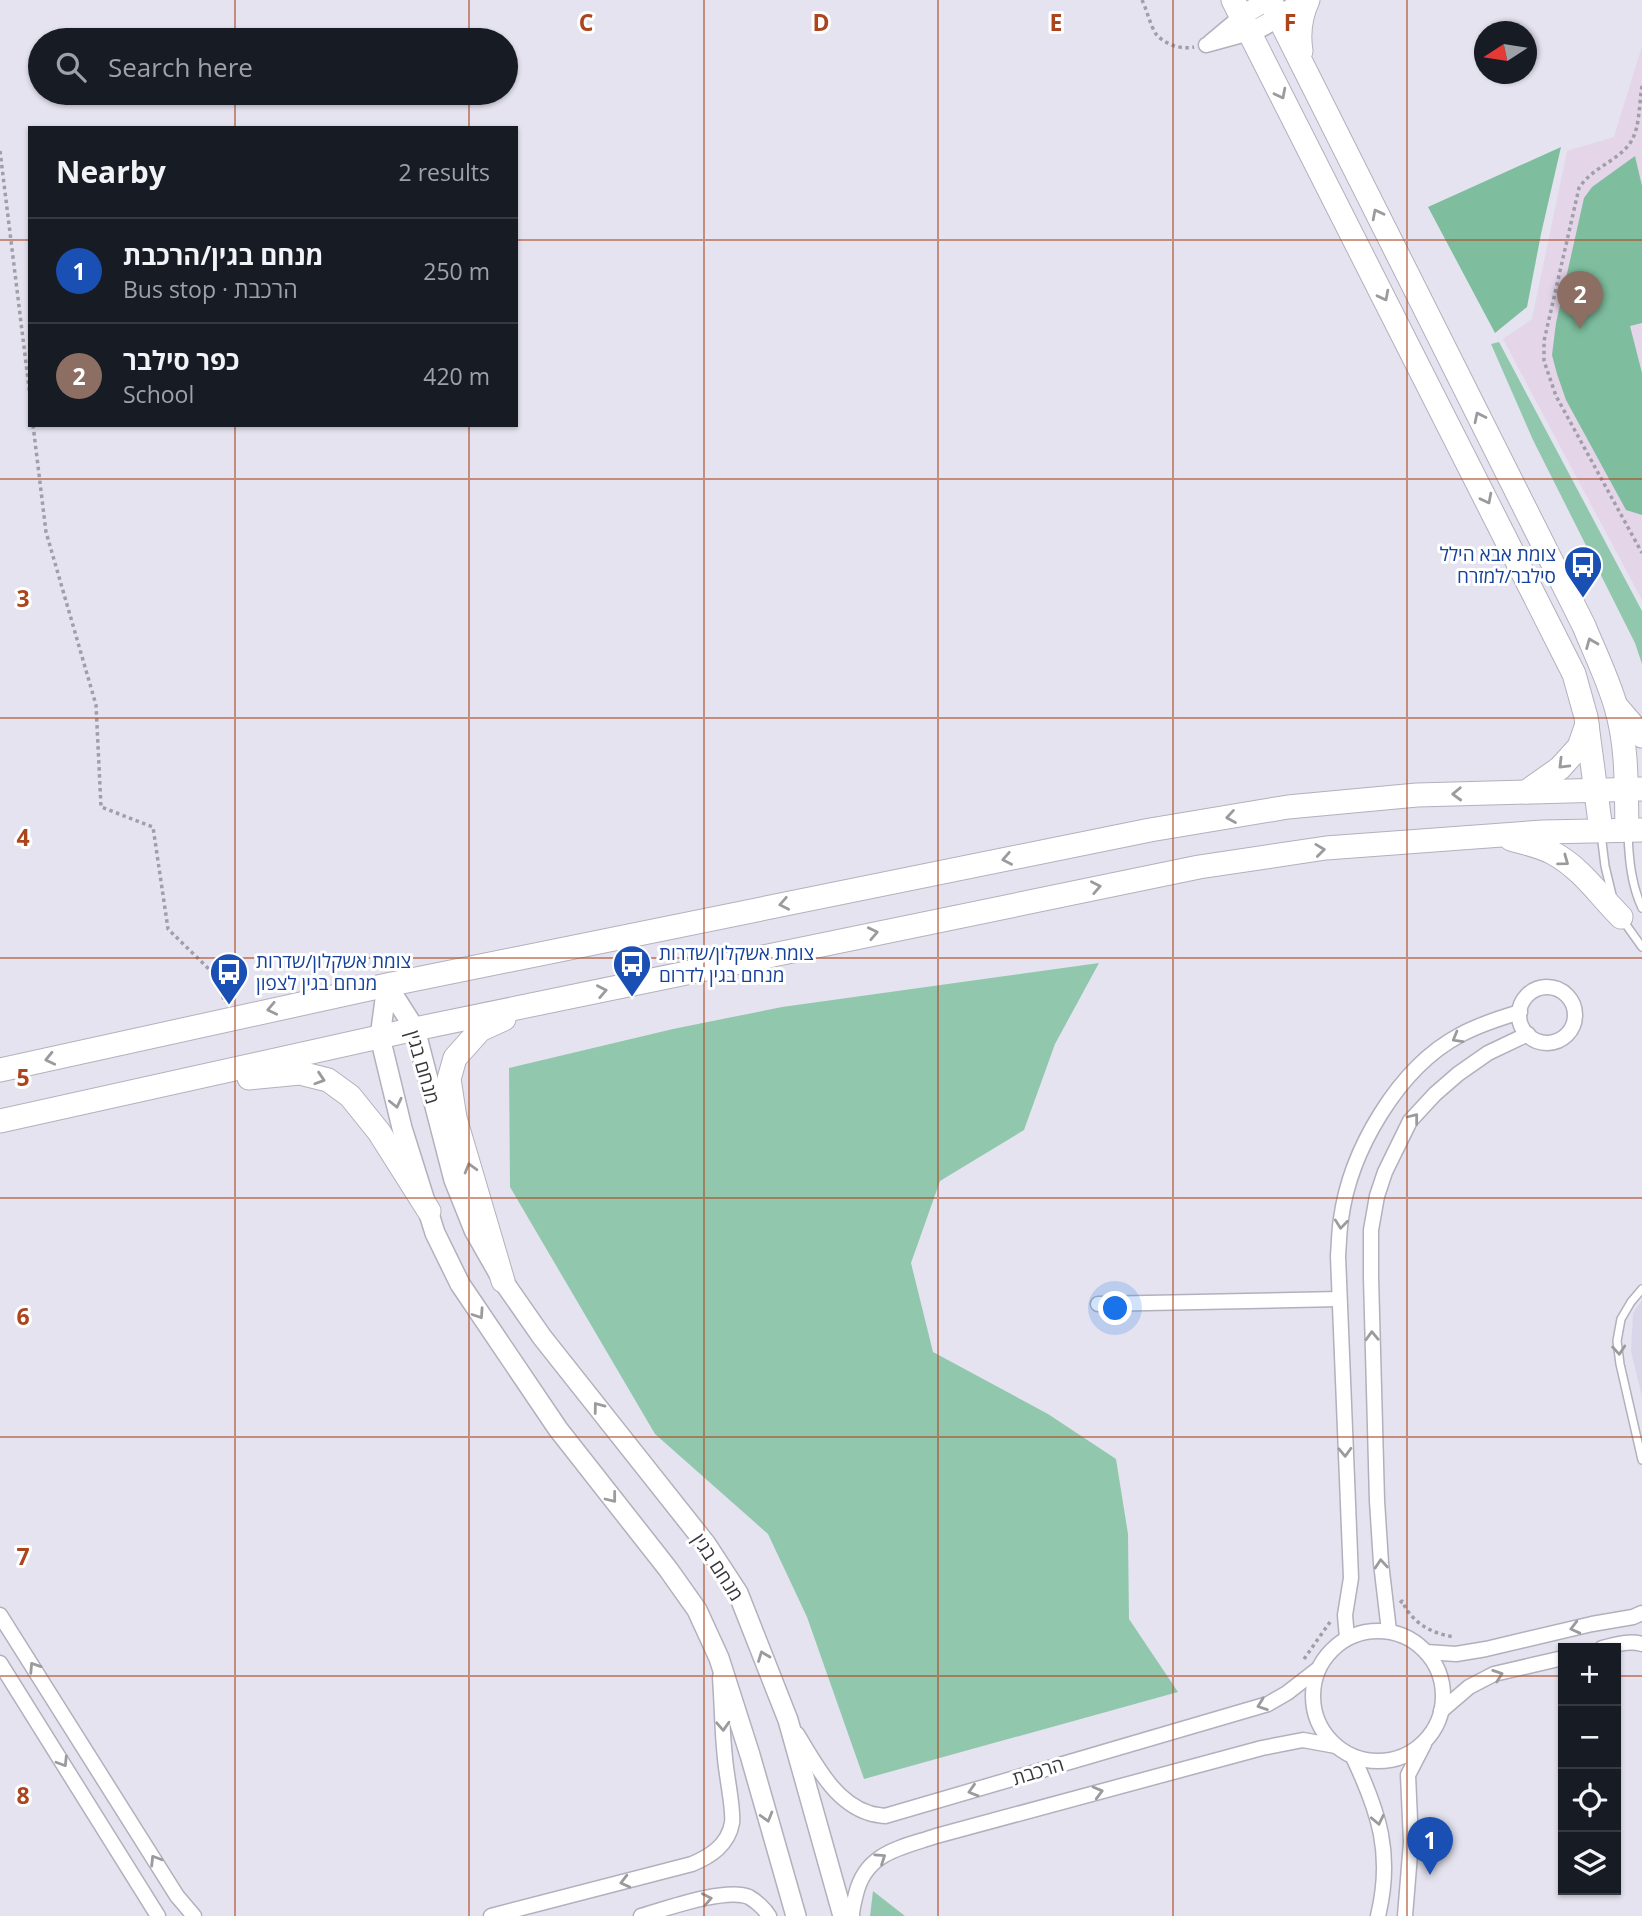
<!DOCTYPE html>
<meta charset="utf-8">
<style>
body{margin:0;font-family:"Open Sans",Heebo,sans-serif;background:#20242c;color:#f1f3f6}
.controls{position:absolute;right:21px;bottom:21px;display:grid;overflow:hidden;border-radius:0px;box-shadow:0 2px 5px #0004}
.controls button{width:63px;height:63px;display:grid;place-items:center;padding:0;border:0;border-bottom:2px solid #363941;background:#171b24;color:#f1f3f6;font:35px sans-serif}
.compass{position:absolute;left:1474px;top:21px;width:63px;height:63px;border-radius:50%;background:#171b24;box-shadow:0 2px 5px #0004;rotate:258deg}
.you{position:absolute;left:1116px;top:1309px;width:24px;height:24px;margin:-18px;border:5px solid #fff;border-radius:50%;background:#1a73e8;box-shadow:0 0 0 10px #1a73e833}
.badge{display:grid;place-items:center;width:46px;height:46px;border-radius:50%;background:#7c3aed;color:#fff;font-size:23px;font-weight:700}
.pin{position:absolute;translate:-50% -58px;filter:drop-shadow(0 2px 4px #0008)}
.pin::after{content:'';position:absolute;top:37px;width:24px;height:21px;background:inherit;clip-path:polygon(0 0,100% 0,50% 100%)}
.list{margin:0;padding:0;list-style:none}
h2{display:flex;justify-content:space-between;align-items:center;height:91px;margin:0;padding:0 28px;font-size:30px}
h2 small{font-size:23px;font-weight:400;color:#9ea1a6}
.list li{display:grid;grid-template-columns:46px 1fr auto;gap:21px;align-items:center;box-sizing:border-box;height:105px;padding:0 28px;border-top:2px solid #363941}
.list b{display:block;font-size:26px;white-space:nowrap}
.list p{margin:0;font-size:23px;white-space:nowrap;color:#9ea1a6}
.list em{font-size:23px;font-style:normal;color:#9ea1a6}
.icon{flex:none;width:38px;height:38px;fill:none;stroke:currentColor;stroke-width:2;stroke-linecap:round;stroke-linejoin:round}
.map{position:relative;flex:none;width:1642px;height:1916px;overflow:hidden}
.search{position:absolute;background:#171b24;box-shadow:0 2px 5px #0004;left:28px;top:28px;width:490px;height:77px;display:flex;align-items:center;gap:18px;box-sizing:border-box;padding:0 24px;border-radius:38px;color:#9ea1a6;font-size:26px}
.panel{position:absolute;background:#171b24;box-shadow:0 2px 5px #0004;left:28px;top:126px;width:490px;height:301px;border-radius:0px}
.map>svg:first-child{display:block}
.built{fill:#d9d6ea}
.education{fill:#e4d5e8}
.green{fill:#91c8ad}
.forest{fill:#7ebe9f}
.lines{fill:none;stroke-linecap:round;stroke-linejoin:round}
.service-casing{stroke:#b2b0bc;stroke-width:10}
.minor-casing{stroke:#b2b0bc;stroke-width:17}
.secondary-casing{stroke:#b2b0bc;stroke-width:22}
.trunk-casing{stroke:#b2b0bc;stroke-width:25}
.path{stroke:#a09fa8;stroke-width:3.5;stroke-dasharray:3.5 3.5;stroke-linecap:butt}
.service{stroke:#fff;stroke-width:7}
.minor{stroke:#fff;stroke-width:14}
.secondary{stroke:#fff;stroke-width:19}
.trunk{stroke:#fff;stroke-width:23}
.oneway{stroke:#9b9a9d}
.grid{fill:none;stroke:#ab451d;stroke-width:2;stroke-opacity:0.55}
.labels{text-anchor:middle;dominant-baseline:central;stroke-width:6;stroke-linejoin:round;paint-order:stroke}
.transit-label{font-size:19px;fill:#164399;stroke:#fff;text-anchor:start}
.street-label{font-size:19px;fill:#37363b;stroke:#fff}
.grid-label{font-size:23px;text-anchor:middle;font-weight:bold;fill:#ab451d;stroke:#fff;stroke-width:6;stroke-linejoin:round;paint-order:stroke}
</style>
<div class="map">
<svg width="1642" height="1916" viewBox="0 0 1642 1916">
<rect width="100%" height="100%" fill="#e5e3ef"/>
<polygon class="built" points="1642,1300 1642,1397 1631,1351 1633,1313"/>
<polygon class="education" points="1642,46 1642,600 1503,339 1532,319 1567,151 1614,137"/>
<g class="green">
<polygon points="1499,342 1642,611 1642,664 1635,643 1533,440 1491,344"/>
<polygon points="1099,963 1055,1044 1024,1130 940,1181 911,1263 933,1352 1048,1414 1116,1459 1128,1534 1129,1619 1178,1692 864,1779 807,1617 768,1534 655,1434 510,1187 509,1068 673,1029 782,1007"/>
<polygon points="873,1891 905,1916 870,1916"/>
</g>
<g class="forest">
<polygon points="1561,147 1541,234 1527,307 1495,333 1428,207"/>
<polygon points="1635,156 1642,186 1642,323 1630,326 1642,373 1642,515 1626,510 1566,400 1557,374 1552,355 1556,323 1584,198 1592,187"/>
</g>
<g class="lines">
<g class="service-casing">
<g id="service">
<polyline points="1601,834 1605,866 1612,895"/>
<path d="M1628,834c1,25 3,50 14,74"/>
<polyline points="1622,919 1642,947"/>
<polyline points="1642,1289 1631,1302 1621,1319 1617,1341 1620,1364 1642,1460"/>
</g>
</g>
<g class="minor-casing">
<g id="minor">
<polyline points="1210,42 1241,16"/>
<polyline points="1206,45 1250,33"/>
<circle cx="1547" cy="1015" r="28"/>
<polyline points="1098,1304 1339,1299"/>
<polyline points="0,1615 177,1896 194,1916"/>
<polyline points="1389,1631 1381,1563 1377,1501 1371,1277 1371,1230 1377,1196 1385,1172 1410,1121 1435,1094 1458,1074 1488,1053 1528,1034"/>
<circle cx="1378" cy="1696" r="65"/>
<path d="M1347,1638l-2,-23 6,-37 -13,-322c1,-12 1,-25 3,-37 9,-68 57,-151 119,-184 18,-10 40,-17 60,-23"/>
<path d="M1602,1648c13,-3 27,-8 40,-4"/>
<polyline points="1426,1652 1456,1654 1486,1649 1592,1624 1633,1617 1642,1613"/>
<polyline points="0,1663 158,1916"/>
<polyline points="1441,1711 1469,1687 1494,1674 1563,1658"/>
<path d="M797,1734c18,29 37,68 72,79 5,2 11,2 16,3l383,-112 19,-11 31,-24"/>
<path d="M1353,1757c26,55 40,97 25,159"/>
<path d="M491,1916l201,-52c19,-8 36,-19 40,-41 2,-13 -6,-49 -7,-65 -3,-27 -3,-54 -5,-81"/>
<path d="M641,1916c24,-7 85,-29 108,-19 7,4 16,12 20,19"/>
<path d="M852,1916c0,-7 2,-14 4,-22 10,-42 45,-46 80,-58l326,-88 41,-8 33,6"/>
<polyline points="1405,1916 1411,1842 1408,1775 1424,1744"/>
</g>
</g>
<g class="secondary-casing">
<g id="secondary">
<polyline points="1241,16 1268,0"/>
<polyline points="1250,33 1279,17 1303,0"/>
<polyline points="387,985 415,1029 454,1180 474,1230 503,1281 542,1337 706,1544 738,1593 788,1720 843,1916"/>
<polyline points="387,985 380,1037 402,1128 435,1233 460,1284 558,1429 668,1569 697,1610 719,1658 750,1755 796,1916"/>
</g>
</g>
<g class="trunk-casing">
<g id="trunk">
<polyline points="1233,0 1574,674 1586,717 1601,830"/>
<path d="M1270,0l314,626c11,27 24,53 32,81 12,40 10,82 11,123"/>
<path d="M1301,51c-3,-19 -1,-34 7,-51"/>
<polyline points="1617,707 1642,736"/>
<polyline points="1526,792 1560,768 1579,747 1587,724"/>
<path d="M1511,839c13,4 29,7 42,14 28,15 46,42 68,64"/>
<polyline points="0,1070 387,985 1150,830 1288,807 1417,795 1642,789"/>
<polyline points="249,1078 300,1073 328,1080 350,1096 379,1132 429,1211"/>
<polyline points="0,1121 415,1029 1199,867 1326,848 1543,832 1642,830"/>
<polyline points="503,1281 455,1118 449,1079 455,1058 480,1030 504,1019"/>
</g>
</g>
<g class="path">
<path d="M1142,0c5,10 8,25 14,34 8,10 25,16 38,13"/>
<path d="M1642,86c-3,18 -2,39 -10,54 -11,20 -40,27 -53,48l-35,153v20l12,35 86,157"/>
<polyline points="0,151 30,396"/>
<polyline points="33,425 46,532 96,705 101,807 153,827 168,929 215,975 225,1003"/>
<path d="M1400,1603l2,-2c10,22 30,33 53,36"/>
<polyline points="1304,1659 1330,1622"/>
</g>
<use href="#service" class="service"/>
<use href="#minor" class="minor"/>
<use href="#secondary" class="secondary"/>
<use href="#trunk" class="trunk"/>
</g>
<defs><path id="oneway-chevron" d="M-2-3.5L2.5 0L-2 3.5" fill="none" stroke-width="1.6" stroke-linecap="round" stroke-linejoin="round" transform="scale(1.75)"/></defs>
<g class="oneway">
<use href="#oneway-chevron" transform="translate(1281 94) rotate(63)"/>
<use href="#oneway-chevron" transform="translate(1377 214) rotate(-117)"/>
<use href="#oneway-chevron" transform="translate(1384 296) rotate(63)"/>
<use href="#oneway-chevron" transform="translate(1479 417) rotate(-116)"/>
<use href="#oneway-chevron" transform="translate(1487 499) rotate(63)"/>
<use href="#oneway-chevron" transform="translate(1591 643) rotate(-112)"/>
<use href="#oneway-chevron" transform="translate(1563 764) rotate(135)"/>
<use href="#oneway-chevron" transform="translate(1457 794) rotate(178)"/>
<use href="#oneway-chevron" transform="translate(1231 817) rotate(171)"/>
<use href="#oneway-chevron" transform="translate(1320 850) rotate(-7)"/>
<use href="#oneway-chevron" transform="translate(1007 859) rotate(169)"/>
<use href="#oneway-chevron" transform="translate(1564 861) rotate(36)"/>
<use href="#oneway-chevron" transform="translate(1096 887) rotate(-11)"/>
<use href="#oneway-chevron" transform="translate(784 904) rotate(169)"/>
<use href="#oneway-chevron" transform="translate(873 933) rotate(-12)"/>
<use href="#oneway-chevron" transform="translate(602 991) rotate(-11)"/>
<use href="#oneway-chevron" transform="translate(272 1009) rotate(168)"/>
<use href="#oneway-chevron" transform="translate(1457 1038) rotate(150)"/>
<use href="#oneway-chevron" transform="translate(50 1059) rotate(167)"/>
<use href="#oneway-chevron" transform="translate(320 1079) rotate(18)"/>
<use href="#oneway-chevron" transform="translate(396 1103) rotate(77)"/>
<use href="#oneway-chevron" transform="translate(1414 1118) rotate(-52)"/>
<use href="#oneway-chevron" transform="translate(470 1168) rotate(-106)"/>
<use href="#oneway-chevron" transform="translate(1341 1224) rotate(96)"/>
<use href="#oneway-chevron" transform="translate(479 1314) rotate(56)"/>
<use href="#oneway-chevron" transform="translate(1372 1336) rotate(-92)"/>
<use href="#oneway-chevron" transform="translate(1619 1350) rotate(85)"/>
<use href="#oneway-chevron" transform="translate(598 1407) rotate(-127)"/>
<use href="#oneway-chevron" transform="translate(1345 1452) rotate(88)"/>
<use href="#oneway-chevron" transform="translate(612 1498) rotate(52)"/>
<use href="#oneway-chevron" transform="translate(1381 1564) rotate(-95)"/>
<use href="#oneway-chevron" transform="translate(1575 1628) rotate(166)"/>
<use href="#oneway-chevron" transform="translate(763 1656) rotate(-111)"/>
<use href="#oneway-chevron" transform="translate(34 1667) rotate(-123)"/>
<use href="#oneway-chevron" transform="translate(1498 1675) rotate(-19)"/>
<use href="#oneway-chevron" transform="translate(1262 1705) rotate(160)"/>
<use href="#oneway-chevron" transform="translate(723 1726) rotate(87)"/>
<use href="#oneway-chevron" transform="translate(63 1762) rotate(58)"/>
<use href="#oneway-chevron" transform="translate(973 1791) rotate(163)"/>
<use href="#oneway-chevron" transform="translate(1098 1792) rotate(-15)"/>
<use href="#oneway-chevron" transform="translate(767 1817) rotate(74)"/>
<use href="#oneway-chevron" transform="translate(1378 1820) rotate(78)"/>
<use href="#oneway-chevron" transform="translate(881 1858) rotate(-34)"/>
<use href="#oneway-chevron" transform="translate(155 1860) rotate(-122)"/>
<use href="#oneway-chevron" transform="translate(625 1882) rotate(166)"/>
<use href="#oneway-chevron" transform="translate(707 1899) rotate(-11)"/>
</g>
<path class="grid" d="M235,0v40M469,0v40M704,0v1916M938,0v1916M1173,0v1916M1407,0v1916M235,93v35M469,93v35M0,240h30M516,240h1126M235,425v1491M469,425v1491M0,479h1642M0,718h1642M0,958h1642M0,1198h1642M0,1437h1642M0,1676h1563M1616,1676h26"/>
<defs>
<g id="bus-pin" transform="scale(2.0125)"><path d="M0 17L-7.5 6A9.5 9.5 0 1 1 7.5 6Z" fill="#1a4fb4" stroke="#fff"/><path d="M-5-6H5V4H4V6H2V4H-2V6H-4V4H-5ZM-3.5-4V0h7V-4ZM-3.5 1.2v1.5H-2V1.2ZM2 1.2v1.5H3.5V1.2Z" fill="#fff"/></g>
</defs>
<g fill-rule="evenodd">
<use href="#bus-pin" x="1583" y="565"/>
<use href="#bus-pin" x="632" y="964"/>
<use href="#bus-pin" x="229" y="972"/>
</g>
<g class="labels">
<g class="transit-label">
<text x="1556" y="554" text-anchor="end">צומת אבא הילל<tspan x="1556" dy="22">סילבר/למזרח</tspan></text>
<text x="659" y="953">צומת אשקלון/שדרות<tspan x="659" dy="22">מנחם בגין לדרום</tspan></text>
<text x="256" y="961">צומת אשקלון/שדרות<tspan x="256" dy="22">מנחם בגין לצפון</tspan></text>
</g>
<g class="street-label">
<text transform="translate(423 1067) rotate(74)">מנחם בגין</text>
<text transform="translate(718 1567) rotate(57)">מנחם בגין</text>
<text transform="translate(1038 1771) rotate(-17)">הרכבת</text>
</g>
</g>
<g class="grid-label">
<text x="586" y="31">C</text>
<text x="821" y="31">D</text>
<text x="1056" y="31">E</text>
<text x="1290" y="31">F</text>
<text x="23" y="607">3</text>
<text x="23" y="846">4</text>
<text x="23" y="1086">5</text>
<text x="23" y="1325">6</text>
<text x="23" y="1565">7</text>
<text x="23" y="1804">8</text>
</g>
</svg>
<div class="controls">
<button>+</button>
<button>−</button>
<button><svg class="icon" aria-label="locate" viewBox="0 0 24 24"><circle cx="12" cy="12" r="6"/><path d="M12 2v4M12 18v4M2 12h4M18 12h4"/></svg></button>
<button><svg class="icon" aria-label="layers" viewBox="0 0 24 24"><path d="M12 4l9 5-9 5-9-5zM3 14l9 5 9-5"/></svg></button>
</div>
<svg class="compass" viewBox="-18 -18 36 36"><path d="M0-13l5 13h-10z" fill="#e53935"/><path d="M0 13l5-13h-10z" fill="#9ea1a6"/></svg>
<div class="you"></div>
<div class="pin badge" style="left:1430px;top:1875px;background:#1a4fb4">1</div>
<div class="pin badge" style="left:1580px;top:329px;background:#8d6e63">2</div>
<div class="search"><svg class="icon" aria-label="search" viewBox="0 0 24 24"><circle cx="10" cy="10" r="6"/><path d="M15 15l6 6"/></svg>Search here</div>
<section class="panel">
<h2>Nearby<small>2 results</small></h2>
<ul class="list">
<li><span class="badge" style="background:#1a4fb4">1</span><div><b>מנחם בגין/הרכבת</b><p>Bus stop · הרכבת</p></div><em>250 m</em></li>
<li><span class="badge" style="background:#8d6e63">2</span><div><b>כפר סילבר</b><p>School</p></div><em>420 m</em></li>
</ul>
</section>
</div>
